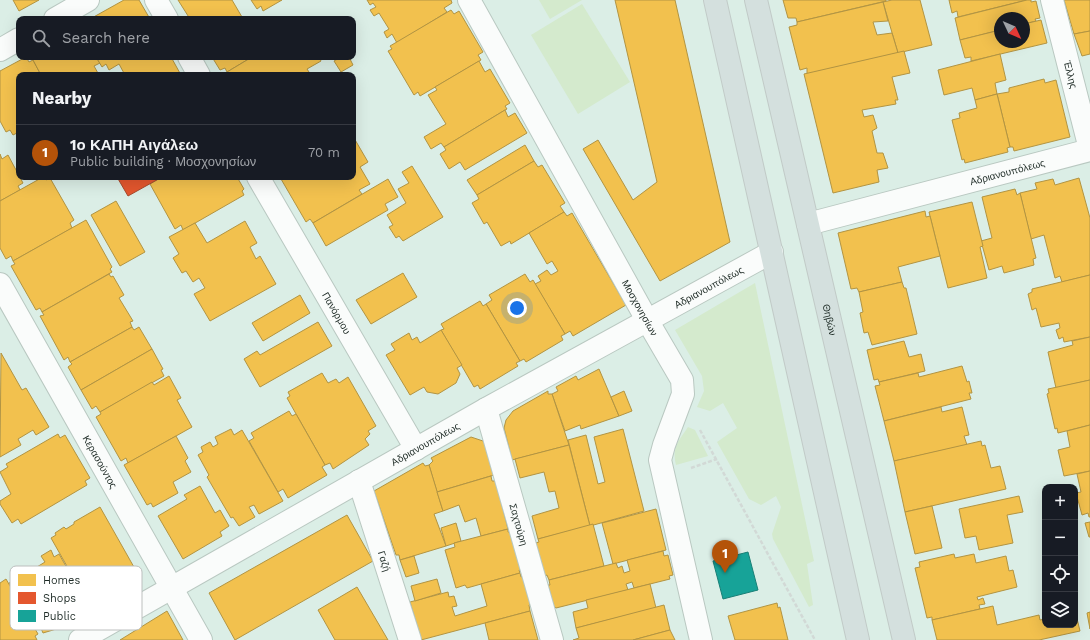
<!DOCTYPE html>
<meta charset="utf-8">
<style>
body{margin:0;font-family:"Work Sans",sans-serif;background:#20242c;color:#f1f3f6}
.controls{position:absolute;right:12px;bottom:12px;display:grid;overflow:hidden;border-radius:8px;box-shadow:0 4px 16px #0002}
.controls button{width:36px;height:36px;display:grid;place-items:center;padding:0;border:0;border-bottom:1px solid #363941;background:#171b24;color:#f1f3f6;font:20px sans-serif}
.compass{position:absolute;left:994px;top:12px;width:36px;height:36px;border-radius:50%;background:#171b24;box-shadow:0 4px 16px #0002;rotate:134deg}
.you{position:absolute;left:517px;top:308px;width:14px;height:14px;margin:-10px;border:3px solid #fff;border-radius:50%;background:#1a73e8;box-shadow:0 0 0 6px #1a73e833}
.badge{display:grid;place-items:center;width:26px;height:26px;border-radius:50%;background:#b45309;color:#fff;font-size:13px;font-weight:700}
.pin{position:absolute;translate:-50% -33px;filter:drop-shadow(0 1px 2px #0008)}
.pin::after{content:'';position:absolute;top:21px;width:14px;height:12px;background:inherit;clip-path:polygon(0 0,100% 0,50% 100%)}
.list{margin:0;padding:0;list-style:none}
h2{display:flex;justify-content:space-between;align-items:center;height:52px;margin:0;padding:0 16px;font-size:17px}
h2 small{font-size:13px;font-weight:400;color:#9ea1a6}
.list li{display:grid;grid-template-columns:26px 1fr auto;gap:12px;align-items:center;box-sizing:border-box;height:56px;padding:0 16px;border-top:1px solid #363941}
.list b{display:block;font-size:15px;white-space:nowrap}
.list p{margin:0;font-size:13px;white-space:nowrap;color:#9ea1a6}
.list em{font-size:13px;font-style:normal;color:#9ea1a6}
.icon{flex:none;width:22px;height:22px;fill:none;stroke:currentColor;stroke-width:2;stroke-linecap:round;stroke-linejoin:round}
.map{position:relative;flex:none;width:1090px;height:640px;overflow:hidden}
.search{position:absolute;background:#171b24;box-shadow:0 4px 16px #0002;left:16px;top:16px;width:340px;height:44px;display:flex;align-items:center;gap:10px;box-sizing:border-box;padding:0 14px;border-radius:8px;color:#9ea1a6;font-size:15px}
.panel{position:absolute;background:#171b24;box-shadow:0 4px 16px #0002;left:16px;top:72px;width:340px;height:108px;border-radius:8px}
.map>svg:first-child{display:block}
.green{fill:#d4eacd}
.homes{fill:#f2c14e;stroke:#b29442}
.shops{fill:#e4572e;stroke:#a94a2c}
.public{fill:#17a398;stroke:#197f76}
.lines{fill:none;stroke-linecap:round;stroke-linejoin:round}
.minor-casing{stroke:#b9c8c1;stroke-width:24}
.major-casing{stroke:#c1cac7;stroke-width:24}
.path{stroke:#d2d9d6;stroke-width:2.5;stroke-dasharray:4 2;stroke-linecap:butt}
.minor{stroke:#fafcfb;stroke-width:22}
.major{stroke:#d4e0de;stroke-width:22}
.labels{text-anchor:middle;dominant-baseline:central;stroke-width:4;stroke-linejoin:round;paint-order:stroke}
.street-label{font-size:10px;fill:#1e2b26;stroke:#fff}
.key{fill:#fff;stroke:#bcbfbe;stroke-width:1}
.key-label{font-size:11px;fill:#1e2b26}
</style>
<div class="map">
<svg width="1090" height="640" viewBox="0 0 1090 640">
<rect width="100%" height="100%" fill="#dbeee6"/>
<g class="green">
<polygon points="539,0 582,0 550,19"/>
<polygon points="582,4 630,82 578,114 531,35"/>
<polygon points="755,283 814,561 807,564 813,605 809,607 773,539 772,534 781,507 776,496 761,505 749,499 717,442 737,428 723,403 710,411 697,407 704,391 702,376 675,330"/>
<path d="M688,427l7,3 13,26 -32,9c-4,-18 2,-23 12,-38z"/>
</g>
<g class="homes">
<polygon points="13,0 39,0 19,11"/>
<polygon points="124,0 139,0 150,19 90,19"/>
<polygon points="178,0 232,0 242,17 238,19 190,19"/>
<polygon points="251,0 282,0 263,11 261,6 257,9"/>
<polygon points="367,0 451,0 452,3 444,8 447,12 397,43 392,34 387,38 384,32 389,29 379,13 374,16 370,10 376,7 373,3 370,5"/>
<polygon points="615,0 675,0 730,242 660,281 583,149 598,140 633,200 657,182"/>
<polygon points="783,0 886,0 886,1 797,22 796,18 788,18"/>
<polygon points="892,0 920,0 932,45 898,53 883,2"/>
<polygon points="949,0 1027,0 958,17 957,11 952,13"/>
<polygon points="1027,0 1031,0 1031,2 1036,1 1040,18 1035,19 1036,21 1024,24 1024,18 1000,18 1000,30 960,40 955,18"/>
<polygon points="1064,0 1090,0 1090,31 1074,34"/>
<polygon points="883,2 888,21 873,22 877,35 892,33 898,53 807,74 807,68 800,70 789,27 797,25 797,22"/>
<polygon points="451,10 454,14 459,11 483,52 478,55 481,60 420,96 418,92 414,95 388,51 392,49 390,46"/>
<polygon points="1041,20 1047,43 971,61 971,57 965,58 960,40 1000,30 1000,42 1024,42 1024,24"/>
<polygon points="1090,31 1090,54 1082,56 1074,34"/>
<polygon points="904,51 910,73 892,77 898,100 895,100 896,104 862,110 864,117 873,115 877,128 872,131 877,153 883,153 888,168 877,170 879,182 833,193 804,74"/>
<polygon points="1000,54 1006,80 995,83 997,94 975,100 972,88 944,95 938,70"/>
<polygon points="26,57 29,62 33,60 41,75 19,75 19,132 13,135 10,130 6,132 0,121 0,71"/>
<polygon points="36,57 96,57 100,63 94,66 99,75 41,75 33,60"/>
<polygon points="96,57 171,57 181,75 125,75 119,64 109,70 106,64 102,67"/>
<polygon points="212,57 252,57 227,72 225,68 220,70"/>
<polygon points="252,57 319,57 321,61 307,69 311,75 229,75 227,72"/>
<polygon points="341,57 349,57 353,65 341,72 334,61"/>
<polygon points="479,61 485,72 490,69 510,103 505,106 507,109 505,110 444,147 441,143 431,149 424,137 446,124 428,95 437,90 435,87"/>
<polygon points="1044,79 1045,83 1056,80 1070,137 1014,151 1013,147 1010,147 997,94 1009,92 1009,88"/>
<polygon points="997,94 1010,147 1007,148 1008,152 965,163 964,159 962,160 952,120 960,118 959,113 977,108 975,100"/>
<polygon points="505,110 508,117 515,113 527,133 465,170 460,162 449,169 440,154 446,150 444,147"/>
<polygon points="354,138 368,162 360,167 370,184 359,190 362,194 313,223 310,219 306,222 281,179 285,177 353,177"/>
<polygon points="525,145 534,161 477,195 467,180"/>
<polygon points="0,154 2,159 8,155 23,183 18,186 20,190 0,201"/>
<polygon points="534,161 538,167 542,165 565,203 560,206 564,212 511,244 510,241 501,246 487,222 484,224 472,203 479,199 477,195"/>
<polygon points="412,166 443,217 403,241 399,236 396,238 389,227 393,225 387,215 406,203 398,189 409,183 402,172"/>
<polygon points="43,177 46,180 50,178 74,220 70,223 72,228 13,261 11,256 6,259 0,248 0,201"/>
<polygon points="162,177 237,177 244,189 242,191 244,195 183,230 181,225 175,229 150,184"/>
<polygon points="1079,178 1090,218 1090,275 1062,282 1060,276 1055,278 1044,235 1031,239 1020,193 1037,189 1035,183 1053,179 1055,185"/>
<polygon points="388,179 398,197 385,204 388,210 326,246 313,223"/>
<polygon points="1015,189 1017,195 1020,193 1036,258 1033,259 1034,265 1004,273 1002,266 989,270 981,241 992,238 982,197"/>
<polygon points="116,201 145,252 120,266 91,215"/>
<polygon points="972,202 983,246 980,247 987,278 948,288 929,212"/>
<polygon points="925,211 926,217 930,216 940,256 898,267 902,282 859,292 857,288 851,289 838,233"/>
<polygon points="564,212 567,216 572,213 626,305 573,336 570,331 565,334 535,284 541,281 538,276 547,270 551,275 558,271 552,261 547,264 529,233"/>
<polygon points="86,220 112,267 110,269 112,272 42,312 40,308 36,310 11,266 15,264 13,261"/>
<polygon points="245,221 257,243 250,247 256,259 260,256 276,284 210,321 194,294 205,288 199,278 193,282 186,271 182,273 173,258 179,254 169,237 195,223 207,243"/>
<polygon points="403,273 417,297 371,324 356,300"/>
<polygon points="109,274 111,277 113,276 124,295 119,298 133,321 130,322 132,327 70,362 68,357 64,360 40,316 44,315 42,312"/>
<polygon points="525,274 530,282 533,280 565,334 561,336 563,340 526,362 524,359 520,361 486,304 492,300 489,295"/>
<polygon points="1090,275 1090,337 1064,342 1063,337 1059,339 1056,330 1060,328 1059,323 1041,327 1036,308 1032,310 1028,294 1032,292 1032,289"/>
<polygon points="902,282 904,288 906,288 917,334 872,345 868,332 864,333 860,313 863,312 859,292"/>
<polygon points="300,295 310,313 263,341 252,323"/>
<polygon points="480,301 483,306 486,304 520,361 516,363 518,366 480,389 478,385 474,387 441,330 444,329 441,324"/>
<polygon points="318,322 332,346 260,387 244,359 257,351 260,355"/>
<polygon points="132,327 134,330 139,327 152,349 81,390 68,367 72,364 70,362"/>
<polygon points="441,330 462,365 457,368 460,374 456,383 438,394 427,392 424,387 410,395 386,355 395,350 391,344 409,333 412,340 417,337 420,343"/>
<polygon points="1090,337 1090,380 1056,388 1048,352 1073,345 1072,341"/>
<polygon points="904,341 909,357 921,354 925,371 879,382 878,379 874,380 867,350"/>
<polygon points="152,349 163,369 161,370 164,376 100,412 96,406 92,409 81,390"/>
<polygon points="1,353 22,390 26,388 49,427 36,435 33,430 18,439 21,445 0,457"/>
<polygon points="962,366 967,382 969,381 972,393 969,393 971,399 884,421 875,386 880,385 879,382 918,373 919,377"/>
<polygon points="599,369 619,416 581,429 580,425 565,431 552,394 558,391 556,387 576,376 578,380"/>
<polygon points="322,373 328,383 336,379 339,383 348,377 376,426 368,431 370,434 365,439 369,445 333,469 330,463 325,465 287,398 290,396 288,392"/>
<polygon points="169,376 181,398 177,400 192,427 128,463 126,458 121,461 96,417 101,414 100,412 152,382 154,385"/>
<polygon points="1090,380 1090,425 1058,433 1057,428 1055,429 1047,394 1049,393 1048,389"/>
<polygon points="548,391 548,394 552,394 569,445 512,460 504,428 506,420 513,411"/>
<polygon points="624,391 632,411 619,416 611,397"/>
<polygon points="941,407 942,412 962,407 969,435 964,436 967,445 894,461 884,421"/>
<polygon points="289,411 292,416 296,414 325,465 322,467 327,475 288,498 283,489 278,492 249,441 254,438 251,433"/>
<polygon points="1090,425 1090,471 1064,476 1058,450 1070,447 1067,431"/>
<polygon points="231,429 234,435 242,430 283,501 259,514 254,505 249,507 255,517 239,526 233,517 231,518 207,477 209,475 198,455 203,452 201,447 210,442 213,447 218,444 215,437"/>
<polygon points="623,429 644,511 590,526 568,440 586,435 598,484 605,482 594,437"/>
<polygon points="58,434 60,438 65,435 90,478 85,481 87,485 21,524 18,519 12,523 0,504 0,501 11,494 0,472 8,467 6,464"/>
<polygon points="176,436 188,458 185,461 191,472 173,482 178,493 153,507 151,503 147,505 124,465"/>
<polygon points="471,437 486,442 494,475 437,492 429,465 433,461 431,458"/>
<polygon points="981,441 982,446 985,445 991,468 1000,466 1006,489 905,512 894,461"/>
<polygon points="569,445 590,526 538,539 532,516 559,508 555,491 549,492 544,472 520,478 515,459"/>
<polygon points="423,463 425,466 429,465 443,511 434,514 446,546 400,560 399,555 396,555 374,491"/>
<polygon points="1090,471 1090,517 1089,517 1088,513 1082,515 1076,493 1081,492 1077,474"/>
<polygon points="491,476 492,481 496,481 508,529 481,536 476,518 465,522 459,505 443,511 437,492"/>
<polygon points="200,486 215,513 220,510 229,526 220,532 222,536 183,559 158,516 187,499 184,495"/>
<polygon points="1019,496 1023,512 1007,515 1013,543 979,550 976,536 965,538 959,509"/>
<polygon points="932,506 942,548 915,554 905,512"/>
<polygon points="100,507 139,576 123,585 126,590 108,600 105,595 89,605 51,538 56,535 55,533 64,527 66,529 74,524 74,522"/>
<polygon points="656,509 666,550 613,564 602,523"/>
<polygon points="347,515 373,561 235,640 209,593"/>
<polygon points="1090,522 1090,537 1089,537 1085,523"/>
<polygon points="456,523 461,541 446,546 441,528"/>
<polygon points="593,524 604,566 549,580 547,575 541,577 532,544 539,542 538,539"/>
<polygon points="508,529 508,532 511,532 521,570 519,570 520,573 467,588 465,585 456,588 445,550 455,547 454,543"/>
<polygon points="51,550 54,557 59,554 85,600 83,602 86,608 71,623 64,611 57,616 63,627 43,633 40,626 34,629 9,583 14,580 11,575 21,569 24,575 45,562 41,556"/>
<polygon points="663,551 664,556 668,555 673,575 669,576 670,579 634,588 632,582 626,584 628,590 556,608 553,606 548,585 550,585 549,580 616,563 618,568 622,566 624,573 630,571 627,560"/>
<polygon points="954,554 955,558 974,554 976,563 1006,556 1009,571 1013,570 1017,587 977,597 978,600 983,598 985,604 979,605 980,609 932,620 932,617 927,618 915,568 920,567 919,562"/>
<polygon points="414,556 419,573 406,577 400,560"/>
<polygon points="520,573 521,577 524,576 531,604 529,605 530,611 421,640 410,602 448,592 449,597 454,596 457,606 452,607 455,616 487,606 481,584"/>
<polygon points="6,579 38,634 35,636 37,640 0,640 0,583"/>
<polygon points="437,579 441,593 415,601 411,586"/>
<polygon points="650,584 656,608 576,628 573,612 588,608 586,600"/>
<polygon points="357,587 388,640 335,640 318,610"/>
<polygon points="777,603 778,608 780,607 788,640 735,640 728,616"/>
<polygon points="664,605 670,630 633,640 573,640 579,638 576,628"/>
<polygon points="993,606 997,625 1039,615 1040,620 1045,619 1045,625 1075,625 1075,610 1080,631 1039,640 937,640 932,620"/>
<polygon points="167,611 183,640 120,640"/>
<polygon points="530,611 538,640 489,640 485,623"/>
<polygon points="1090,612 1090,629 1087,613"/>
<polygon points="670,630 675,640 633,640"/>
</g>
<polygon class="shops" points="117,177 162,177 128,196"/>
<polygon class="public" points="748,552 758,590 723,599 713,561"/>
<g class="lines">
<g class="minor-casing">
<g id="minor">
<polyline points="156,0 167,19"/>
<path id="s1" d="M469,0l178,320 35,60 1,14 -19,51 -4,15 41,180"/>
<path id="s2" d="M1052,0l38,149"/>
<polyline points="55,19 88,0"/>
<polyline points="0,50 19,39"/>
<polyline points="189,57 199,75"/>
<path id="s3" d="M258,177l158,272"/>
<path id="s4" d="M808,224l282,-74"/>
<path id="s5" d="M0,284l201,356"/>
<path id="s6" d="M486,409l66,231"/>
<path id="s7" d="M359,481l51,159"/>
<path id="s8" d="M80,640l406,-231 286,-157"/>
</g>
</g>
<g class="major-casing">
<g id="major">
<polyline points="715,0 858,640"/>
<path id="s9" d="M756,0l148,640"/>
</g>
</g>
<g class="path">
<polyline points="700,430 815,640"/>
<polyline points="691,468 717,459"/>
</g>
<use href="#minor" class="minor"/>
<use href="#major" class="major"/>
</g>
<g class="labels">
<g class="street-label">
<text stroke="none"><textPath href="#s2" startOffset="77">Έλλης</textPath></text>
<text stroke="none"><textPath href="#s4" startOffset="206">Αδριανουπόλεως</textPath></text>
<text stroke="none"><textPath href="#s8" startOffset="721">Αδριανουπόλεως</textPath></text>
<text stroke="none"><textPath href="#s1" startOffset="352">Μοσχονησίων</textPath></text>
<text stroke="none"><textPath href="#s3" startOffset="157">Πανόρμου</textPath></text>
<text stroke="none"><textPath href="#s9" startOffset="328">Θηβών</textPath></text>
<text stroke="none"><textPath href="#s8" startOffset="397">Αδριανουπόλεως</textPath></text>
<text stroke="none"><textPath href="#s5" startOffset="204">Κερασούντος</textPath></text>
<text stroke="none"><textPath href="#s6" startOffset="120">Σαχτούρη</textPath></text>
<text stroke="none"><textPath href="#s7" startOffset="84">Γαζή</textPath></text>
</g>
</g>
<rect x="10" y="566" width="132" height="64" rx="6" class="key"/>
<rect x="18" y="574" width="18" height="12" fill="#f2c14e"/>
<rect x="18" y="592" width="18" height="12" fill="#e4572e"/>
<rect x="18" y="610" width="18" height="12" fill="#17a398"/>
<g class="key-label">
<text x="43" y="584">Homes</text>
<text x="43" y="602">Shops</text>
<text x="43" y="620">Public</text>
</g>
</svg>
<div class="controls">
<button>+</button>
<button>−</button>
<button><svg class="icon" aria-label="locate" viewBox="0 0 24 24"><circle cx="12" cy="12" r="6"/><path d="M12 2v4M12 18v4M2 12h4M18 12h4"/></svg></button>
<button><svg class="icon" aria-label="layers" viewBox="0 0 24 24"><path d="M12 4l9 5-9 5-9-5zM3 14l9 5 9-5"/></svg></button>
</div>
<svg class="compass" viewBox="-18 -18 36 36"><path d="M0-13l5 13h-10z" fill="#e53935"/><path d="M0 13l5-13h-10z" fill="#9ea1a6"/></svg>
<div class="you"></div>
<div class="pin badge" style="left:725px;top:573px">1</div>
<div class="search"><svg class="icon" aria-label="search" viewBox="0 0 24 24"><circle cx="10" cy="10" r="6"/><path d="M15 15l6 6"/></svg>Search here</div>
<section class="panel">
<h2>Nearby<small></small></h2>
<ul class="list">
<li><span class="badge">1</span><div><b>1ο ΚΑΠΗ Αιγάλεω</b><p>Public building · Μοσχονησίων</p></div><em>70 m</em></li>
</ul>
</section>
</div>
